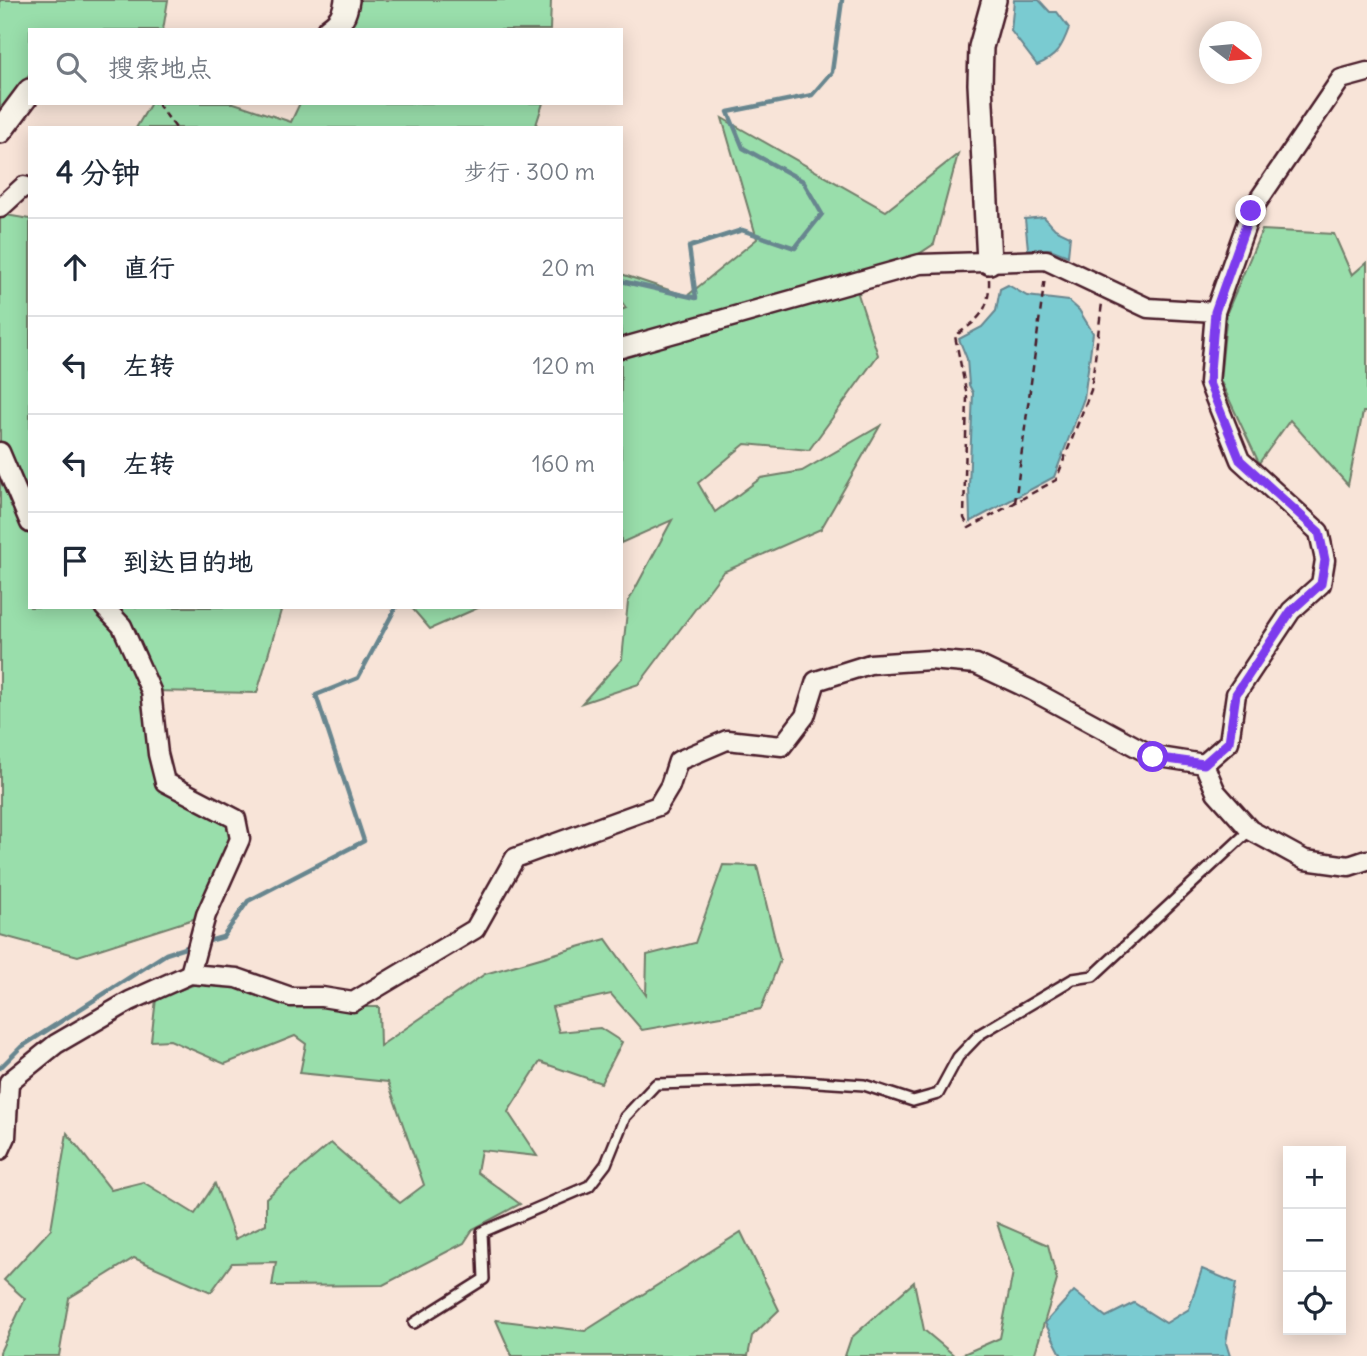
<!DOCTYPE html>
<html lang="zh">
<meta charset="utf-8">
<style>
body{margin:0;font-family:Delius,"LXGW WenKai TC",sans-serif;background:#f6f6f7;color:#1f2937}
.controls{position:absolute;right:21px;bottom:21px;display:grid;overflow:hidden;border-radius:0px;box-shadow:0 4px 18px #0003}
.controls button{width:63px;height:63px;display:grid;place-items:center;padding:0;border:0;border-bottom:2px solid #e0e1e3;background:#fff;color:#1f2937;font:35px sans-serif}
.compass{position:absolute;left:1199px;top:21px;width:63px;height:63px;border-radius:50%;background:#fff;box-shadow:0 4px 18px #0003;rotate:106deg}
.stop{position:absolute;width:21px;height:21px;margin:-16px;border:5px solid #7c3aed;border-radius:50%;background:#fff}
.stop.end{background:#7c3aed;border-color:#fff;box-shadow:0 2px 7px #0008}
.list{margin:0;padding:0;list-style:none}
h2{display:flex;justify-content:space-between;align-items:center;height:91px;margin:0;padding:0 28px;font-size:30px}
h2 small{font-size:23px;font-weight:400;color:#747a83}
.list li{display:grid;grid-template-columns:46px 1fr auto;gap:21px;align-items:center;box-sizing:border-box;height:98px;padding:0 28px;border-top:2px solid #e0e1e3}
.list b{display:block;font-size:26px;white-space:nowrap}
.list em{font-size:23px;font-style:normal;color:#747a83}
.icon{flex:none;width:38px;height:38px;fill:none;stroke:currentColor;stroke-width:2;stroke-linecap:round;stroke-linejoin:round}
.map{position:relative;flex:none;width:1367px;height:1356px;overflow:hidden}
.search{position:absolute;background:#fff;box-shadow:0 4px 18px #0003;left:28px;top:28px;width:595px;height:77px;display:flex;align-items:center;gap:18px;box-sizing:border-box;padding:0 24px;border-radius:0px;color:#747a83;font-size:26px}
.panel{position:absolute;background:#fff;box-shadow:0 4px 18px #0003;left:28px;top:126px;width:595px;height:483px;border-radius:0px}
.map>svg:first-child{display:block}
.green{fill:#99deab;stroke:#727e6b;stroke-width:2}
.water{fill:#7acbd1;stroke:#67868f;stroke-width:2}
.lines{fill:none;stroke-linecap:round;stroke-linejoin:round}
.stream{stroke:#67868f;stroke-width:4.5}
.service-casing{stroke:#4a1f2b;stroke-width:14}
.minor-casing{stroke:#4a1f2b;stroke-width:23}
.tertiary-casing{stroke:#4a1f2b;stroke-width:28}
.path{stroke:#4a1f2b;stroke-width:2.5;stroke-dasharray:7 5;stroke-linecap:butt}
.service{stroke:#f7f3e8;stroke-width:9}
.minor{stroke:#f7f3e8;stroke-width:18}
.tertiary{stroke:#f7f3e8;stroke-width:23}
.route{stroke:#7c3aed;stroke-width:9}
</style>
<div class="map">
<svg width="1367" height="1356" viewBox="0 0 1367 1356">
<rect width="100%" height="100%" fill="#f8e4d8"/>
<filter id="ink" filterUnits="userSpaceOnUse"><feTurbulence type="fractalNoise" baseFrequency=".0143" numOctaves="2"/><feDisplacementMap in="SourceGraphic" scale="14" xChannelSelector="R" yChannelSelector="G"/><feConvolveMatrix kernelMatrix="1 2 1 2 8 2 1 2 1" color-interpolation-filters="sRGB"/></filter>
<g filter="url(#ink)">
<g class="green">
<polygon points="0,0 168,0 163,30 30,30 30,73 0,113"/>
<polygon points="353,0 551,0 550,30 338,30"/>
<polygon points="151,103 234,103 291,122 300,103 543,103 535,128 136,128"/>
<polygon points="722,118 886,211 958,154 934,244 858,294 878,355 809,450 745,444 698,483 715,512 761,478 802,471 880,426 821,529 723,572 639,684 582,703 622,659 628,602 672,520 621,543 621,310 626,308 621,301 621,274 687,296 757,239"/>
<polygon points="0,214 30,219 30,607 282,607 257,693 152,691 165,782 236,819 240,839 206,915 78,956 0,935"/>
<polygon points="1262,230 1334,234 1352,275 1367,262 1367,412 1363,412 1348,485 1290,420 1259,463 1220,380 1227,312"/>
<polygon points="411,607 480,607 430,629"/>
<polygon points="723,865 757,866 780,960 761,1009 642,1030 611,994 552,1007 559,1032 600,1028 622,1042 601,1083 540,1062 508,1112 537,1156 481,1150 477,1172 520,1204 473,1229 464,1243 383,1285 272,1286 276,1262 232,1263 211,1292 134,1258 69,1298 59,1356 0,1356 0,1352 25,1299 4,1280 51,1229 67,1133 111,1190 143,1182 195,1214 215,1184 235,1239 266,1224 266,1198 331,1143 400,1203 424,1185 388,1082 300,1073 306,1044 295,1036 225,1064 170,1040 151,1041 156,999 193,985 228,985 289,1007 379,1007 380,1046 485,974 606,939 646,995 647,955 695,943"/>
<polygon points="997,1223 1048,1245 1057,1280 1034,1356 959,1356 1000,1338 1013,1272"/>
<polygon points="741,1232 779,1310 752,1336 748,1356 512,1356 496,1320 585,1331"/>
<polygon points="914,1282 924,1330 955,1356 845,1356 851,1338"/>
</g>
<g class="water">
<path d="M1014,0h25l11,12h7l12,16c-7,19 -12,29 -32,37l-26,-34z"/>
<polygon points="1044,217 1055,229 1070,236 1068,256 1050,249 1028,249 1025,219"/>
<polygon points="1008,285 1027,296 1069,301 1079,310 1093,333 1084,398 1054,477 970,522 969,486 973,393 969,385 967,359 959,339 982,327 996,311 1000,289"/>
<polygon points="1202,1269 1236,1283 1226,1343 1230,1356 1062,1356 1045,1323 1074,1291 1106,1317 1134,1303 1166,1323 1189,1309"/>
</g>
<g class="lines">
<g class="stream">
<polyline points="621,281 696,298 689,247 742,230 795,248 822,214 803,181 743,148 728,112 812,95 832,72 842,0"/>
<polyline points="205,942 223,937 248,901 364,841 316,695 358,678 396,607"/>
<polyline points="0,1068 21,1047 166,954 194,945"/>
</g>
<g class="service-casing">
<polyline id="service" points="414,1323 484,1279 482,1232 589,1186 606,1164 625,1117 656,1084 786,1080 864,1085 913,1101 938,1094 958,1057 980,1034 1073,979 1093,976 1250,830"/>
</g>
<g class="minor-casing">
<g id="minor">
<polyline points="0,208 24,186 30,188"/>
<polyline points="621,348 920,264 1046,260 1148,308 1215,312 1251,211 1341,79 1367,72"/>
<polyline points="0,452 30,523"/>
<polyline points="104,607 122,626 151,691 158,754 165,782 236,819 240,839 206,915 190,974"/>
<polyline points="1204,764 1229,742 1236,694 1291,611 1321,584 1325,560 1319,532 1240,460 1209,383 1215,312"/>
<polyline points="0,1150 6,1137 9,1082 56,1044 130,1001 190,974 237,978 291,997 322,997 353,1002 475,929 515,858 658,806 670,786 678,761 727,740 782,746 805,716 816,681 870,664 930,660 976,664 1031,690 1153,756 1204,764 1216,792 1250,830 1305,860 1349,866 1367,860"/>
</g>
</g>
<g class="tertiary-casing">
<g id="tertiary">
<path d="M329,30c12,-8 16,-16 18,-30"/>
<polyline points="0,131 30,91"/>
<polyline points="989,262 980,84 981,47 994,0"/>
</g>
</g>
<g class="path">
<polyline points="157,103 176,128"/>
<path d="M989,279c1,31 -9,40 -34,57l12,60 -3,122 5,10 87,-48 35,-90 11,-87"/>
<polyline points="1015,503 1045,277"/>
</g>
<use href="#service" class="service"/>
<use href="#minor" class="minor"/>
<use href="#tertiary" class="tertiary"/>
</g>
</g>
<g class="lines" filter="url(#ink)">
<polyline class="route" points="1153,757 1204,764 1229,742 1236,694 1291,611 1321,584 1325,560 1319,532 1240,460 1209,383 1215,312 1251,211"/>
</g>
</svg>
<div class="controls">
<button>+</button>
<button>−</button>
<button><svg class="icon" aria-label="locate" viewBox="0 0 24 24"><circle cx="12" cy="12" r="6"/><path d="M12 2v4M12 18v4M2 12h4M18 12h4"/></svg></button>
</div>
<svg class="compass" viewBox="-18 -18 36 36"><path d="M0-13l5 13h-10z" fill="#e53935"/><path d="M0 13l5-13h-10z" fill="#747a83"/></svg>
<div class="stop" style="left:1153px;top:757px"></div>
<div class="stop end" style="left:1251px;top:211px"></div>
<div class="search"><svg class="icon" aria-label="search" viewBox="0 0 24 24"><circle cx="10" cy="10" r="6"/><path d="M15 15l6 6"/></svg>搜索地点</div>
<section class="panel">
<h2>4 分钟<small>步行 · 300 m</small></h2>
<ul class="list">
<li><svg class="icon" aria-label="ahead" viewBox="0 0 24 24"><path d="M12 20V5M6 11l6-6 6 6"/></svg><div><b>直行</b></div><em>20 m</em></li>
<li><svg class="icon" aria-label="left" viewBox="0 0 24 24"><path d="M17 20v-9H6M10 6l-5 5 5 5"/></svg><div><b>左转</b></div><em>120 m</em></li>
<li><svg class="icon" aria-label="left" viewBox="0 0 24 24"><path d="M17 20v-9H6M10 6l-5 5 5 5"/></svg><div><b>左转</b></div><em>160 m</em></li>
<li><svg class="icon" aria-label="arrive" viewBox="0 0 24 24"><path d="M6 21V4h12l-3 4 3 4H6"/></svg><div><b>到达目的地</b></div></li>
</ul>
</section>
</div>
